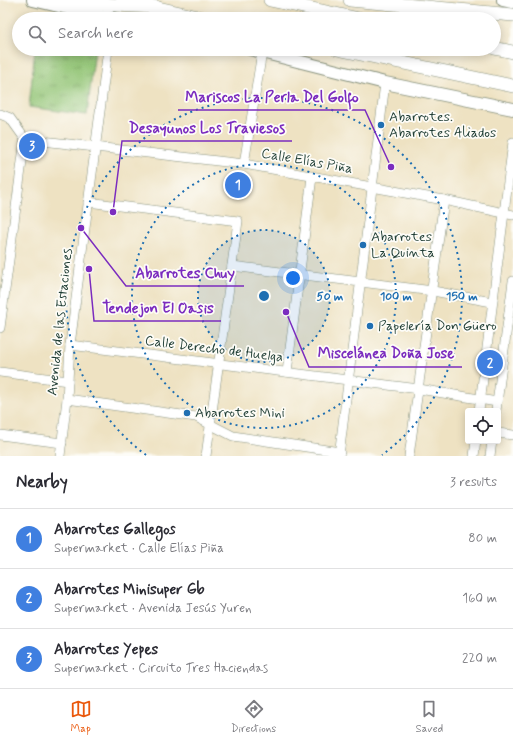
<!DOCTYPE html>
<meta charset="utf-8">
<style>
body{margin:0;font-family:Mynerve,sans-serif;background:#f7f7f7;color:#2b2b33}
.controls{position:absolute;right:12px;bottom:12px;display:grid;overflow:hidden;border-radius:4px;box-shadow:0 2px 10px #0003}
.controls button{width:36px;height:36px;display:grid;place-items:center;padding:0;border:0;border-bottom:1px solid #e1e1e2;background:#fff;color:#2b2b33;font:20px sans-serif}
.you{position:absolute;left:293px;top:278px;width:14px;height:14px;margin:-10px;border:3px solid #fff;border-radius:50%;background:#1a73e8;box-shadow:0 0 0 6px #1a73e833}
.badge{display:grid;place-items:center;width:26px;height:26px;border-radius:50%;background:#ea580c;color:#fff;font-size:13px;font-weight:700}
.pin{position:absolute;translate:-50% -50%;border:2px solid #fff;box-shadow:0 1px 4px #0006}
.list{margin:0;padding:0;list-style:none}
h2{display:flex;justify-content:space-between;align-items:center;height:52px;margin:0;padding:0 16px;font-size:17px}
h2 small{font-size:13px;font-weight:400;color:#7c7c81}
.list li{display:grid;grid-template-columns:26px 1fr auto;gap:12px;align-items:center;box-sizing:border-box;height:60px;padding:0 16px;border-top:1px solid #e1e1e2}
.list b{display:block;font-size:15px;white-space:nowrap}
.list p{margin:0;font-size:13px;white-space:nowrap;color:#7c7c81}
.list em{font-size:13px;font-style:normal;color:#7c7c81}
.icon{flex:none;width:22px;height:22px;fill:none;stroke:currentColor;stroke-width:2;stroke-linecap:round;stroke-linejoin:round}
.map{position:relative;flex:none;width:513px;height:456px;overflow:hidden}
.search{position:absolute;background:#fff;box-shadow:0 2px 10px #0003;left:12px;right:12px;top:12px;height:44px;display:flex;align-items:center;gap:10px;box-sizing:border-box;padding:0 14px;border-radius:22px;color:#7c7c81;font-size:15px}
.sheet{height:232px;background:#fff}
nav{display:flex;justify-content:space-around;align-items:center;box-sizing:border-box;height:56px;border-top:1px solid #e1e1e2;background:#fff;font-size:11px;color:#7c7c81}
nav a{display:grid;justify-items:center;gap:2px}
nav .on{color:#ea580c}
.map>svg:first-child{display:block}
.grass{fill:url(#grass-tufts);stroke:#588054}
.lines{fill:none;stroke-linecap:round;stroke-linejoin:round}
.minor-casing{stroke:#86907b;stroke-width:10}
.major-casing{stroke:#86907b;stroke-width:14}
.highway-casing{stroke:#86907b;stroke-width:14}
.minor{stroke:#fff;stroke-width:9}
.major{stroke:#fff;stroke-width:12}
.highway{stroke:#fff;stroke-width:13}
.ring{fill:none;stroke:#1f6fb2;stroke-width:2;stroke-dasharray:2 4}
.poi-dot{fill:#1f6fb2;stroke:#fdfcf7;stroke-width:1.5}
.labels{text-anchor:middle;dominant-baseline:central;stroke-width:3.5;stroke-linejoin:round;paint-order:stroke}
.poi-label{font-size:14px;fill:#1f3d34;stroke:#fdfcf7;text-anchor:start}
.street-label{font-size:14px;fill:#1f3d34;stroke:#fdfcf7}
.centre{fill:#1f6fb2;stroke:#fdfcf7;stroke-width:2}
.ring-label{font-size:12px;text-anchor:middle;font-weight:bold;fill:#1f6fb2;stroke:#fdfcf7;stroke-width:3.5;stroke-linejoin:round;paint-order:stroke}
.leader{fill:none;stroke:#7b2cbf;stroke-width:1.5}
.callout-dot{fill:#7b2cbf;stroke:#fdfcf7;stroke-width:1.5}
.callout-label{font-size:15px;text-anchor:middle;font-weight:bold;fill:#7b2cbf;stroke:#fdfcf7;stroke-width:3.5;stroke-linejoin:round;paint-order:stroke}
</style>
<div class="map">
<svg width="513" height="456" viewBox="0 0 513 456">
<defs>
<pattern id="grass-tufts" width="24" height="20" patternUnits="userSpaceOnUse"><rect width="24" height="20" fill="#92c474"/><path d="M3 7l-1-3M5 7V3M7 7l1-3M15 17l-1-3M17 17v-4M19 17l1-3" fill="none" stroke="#77a060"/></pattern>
</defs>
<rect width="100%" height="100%" fill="#fdfcf7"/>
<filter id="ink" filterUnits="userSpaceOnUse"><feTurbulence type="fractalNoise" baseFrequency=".025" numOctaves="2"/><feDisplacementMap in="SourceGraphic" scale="8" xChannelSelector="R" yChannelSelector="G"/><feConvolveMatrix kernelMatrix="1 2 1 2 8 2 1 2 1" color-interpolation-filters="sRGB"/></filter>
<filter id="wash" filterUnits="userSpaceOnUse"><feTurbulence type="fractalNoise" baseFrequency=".012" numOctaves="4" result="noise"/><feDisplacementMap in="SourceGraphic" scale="16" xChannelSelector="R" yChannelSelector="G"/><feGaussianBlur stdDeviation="0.9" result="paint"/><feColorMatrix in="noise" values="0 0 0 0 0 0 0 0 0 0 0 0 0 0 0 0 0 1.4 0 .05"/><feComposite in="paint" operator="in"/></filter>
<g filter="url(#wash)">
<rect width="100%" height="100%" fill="#eee2c2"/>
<g class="grass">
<polygon points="38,11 74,19 37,19"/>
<polygon points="35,49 95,49 87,115 29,107"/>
</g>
</g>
<g filter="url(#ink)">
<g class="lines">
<g class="minor-casing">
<g id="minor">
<polyline points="0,114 10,118 25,139 244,164 444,200 513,215"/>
<polyline points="244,164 262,52"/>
<polyline points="88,202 238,221 206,456"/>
<polyline points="232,266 433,291 492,302"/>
<polyline points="0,328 25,139"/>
<polyline points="70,345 419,389 497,402"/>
<polyline points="0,372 68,381"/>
<polyline points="287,372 312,177"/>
<polyline points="67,399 196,417 233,436 340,452"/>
<polyline points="479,411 513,142"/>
<polyline points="496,411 513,281"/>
<polyline points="498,433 513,435"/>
<polyline points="0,435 62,443"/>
<polyline points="60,456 67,399 70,345 108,49"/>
<polyline points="339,456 385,83"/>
<polyline points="409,456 444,200"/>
<polyline points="474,456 476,441"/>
<polyline points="490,456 492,441"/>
</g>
</g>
<g class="major-casing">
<g id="major">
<polyline points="33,0 114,19"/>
<polyline points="503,0 513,2"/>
<polyline points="250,49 385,83 513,109"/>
</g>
</g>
<g class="highway-casing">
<g id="highway">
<polyline points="270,0 359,19"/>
<polyline points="350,0 513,15"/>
<polyline points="54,4 75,3 156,7"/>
<polyline points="149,6 207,19"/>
<polyline points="494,48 513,52"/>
<polyline points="337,49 513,86"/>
</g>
</g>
<use href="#minor" class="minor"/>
<use href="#major" class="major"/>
<use href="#highway" class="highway"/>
</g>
</g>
<circle cx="264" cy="296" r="66" fill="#1f6fb2" fill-opacity=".12"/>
<g class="ring">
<circle cx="264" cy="296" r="66"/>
<circle cx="264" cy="296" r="132"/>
<path d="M146 455A198 198 0 1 1 382 455"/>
</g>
<g class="poi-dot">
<circle cx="381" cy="125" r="4"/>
<circle cx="363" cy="245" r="4"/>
<circle cx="370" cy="326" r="4"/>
<circle cx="187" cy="413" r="4"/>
</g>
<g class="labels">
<g class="poi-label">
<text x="389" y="117">Abarrotes.<tspan x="389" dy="16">Abarrotes Aliados</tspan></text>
<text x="371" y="237">Abarrotes<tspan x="371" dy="16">La Quinta</tspan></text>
<text x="378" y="326">Papelería Don Güero</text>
<text x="195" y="413">Abarrotes Mini</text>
</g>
<g class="street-label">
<text transform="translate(307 161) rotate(10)">Calle Elías Piña</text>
<text transform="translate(60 322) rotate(-84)">Avenida de las Estaciones</text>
<text transform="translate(214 349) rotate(7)">Calle Derecho de Huelga</text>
</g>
</g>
<circle cx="264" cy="296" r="6" class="centre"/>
<g class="ring-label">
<text x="330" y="300">50 m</text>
<text x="396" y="300">100 m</text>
<text x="462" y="300">150 m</text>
</g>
<path class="leader" d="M391 167L365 110H178M113 212L122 141H292M81 228L126 286H244M89 269L94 321H221M286 312L309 367H462"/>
<g class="callout-dot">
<circle cx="391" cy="167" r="4"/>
<circle cx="113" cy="212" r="4"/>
<circle cx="81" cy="228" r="4"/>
<circle cx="89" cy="269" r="4"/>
<circle cx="286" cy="312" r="4"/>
</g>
<g class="callout-label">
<text x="272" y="102">Mariscos La Perla Del Golfo</text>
<text x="207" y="133">Desayunos Los Traviesos</text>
<text x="185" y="278">Abarrotes Chuy</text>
<text x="158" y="313">Tendejon El Oasis</text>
<text x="386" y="358">Miscelánea Doña Jose</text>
</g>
</svg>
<div class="controls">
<button><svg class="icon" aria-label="locate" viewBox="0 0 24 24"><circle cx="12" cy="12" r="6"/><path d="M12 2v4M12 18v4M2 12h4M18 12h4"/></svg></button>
</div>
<div class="you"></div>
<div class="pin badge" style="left:238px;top:185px;background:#3f7fe0">1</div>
<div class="pin badge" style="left:490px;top:363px;background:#3f7fe0">2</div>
<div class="pin badge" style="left:32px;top:146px;background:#3f7fe0">3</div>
<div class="search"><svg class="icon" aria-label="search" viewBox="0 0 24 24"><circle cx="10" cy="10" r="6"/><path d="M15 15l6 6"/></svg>Search here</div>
</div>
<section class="sheet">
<h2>Nearby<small>3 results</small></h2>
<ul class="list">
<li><span class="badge" style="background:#3f7fe0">1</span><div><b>Abarrotes Gallegos</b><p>Supermarket · Calle Elías Piña</p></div><em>80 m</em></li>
<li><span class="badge" style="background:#3f7fe0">2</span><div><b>Abarrotes Minisuper Gb</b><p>Supermarket · Avenida Jesús Yuren</p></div><em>160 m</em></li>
<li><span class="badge" style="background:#3f7fe0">3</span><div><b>Abarrotes Yepes</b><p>Supermarket · Circuito Tres Haciendas</p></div><em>220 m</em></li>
</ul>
</section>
<nav>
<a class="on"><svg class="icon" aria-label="map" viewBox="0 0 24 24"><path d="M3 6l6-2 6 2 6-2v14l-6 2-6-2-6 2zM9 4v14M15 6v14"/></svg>Map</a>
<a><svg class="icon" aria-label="directions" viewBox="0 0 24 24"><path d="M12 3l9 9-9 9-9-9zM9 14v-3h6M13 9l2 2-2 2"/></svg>Directions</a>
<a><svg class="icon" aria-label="saved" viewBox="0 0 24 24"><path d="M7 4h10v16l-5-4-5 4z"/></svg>Saved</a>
</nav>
